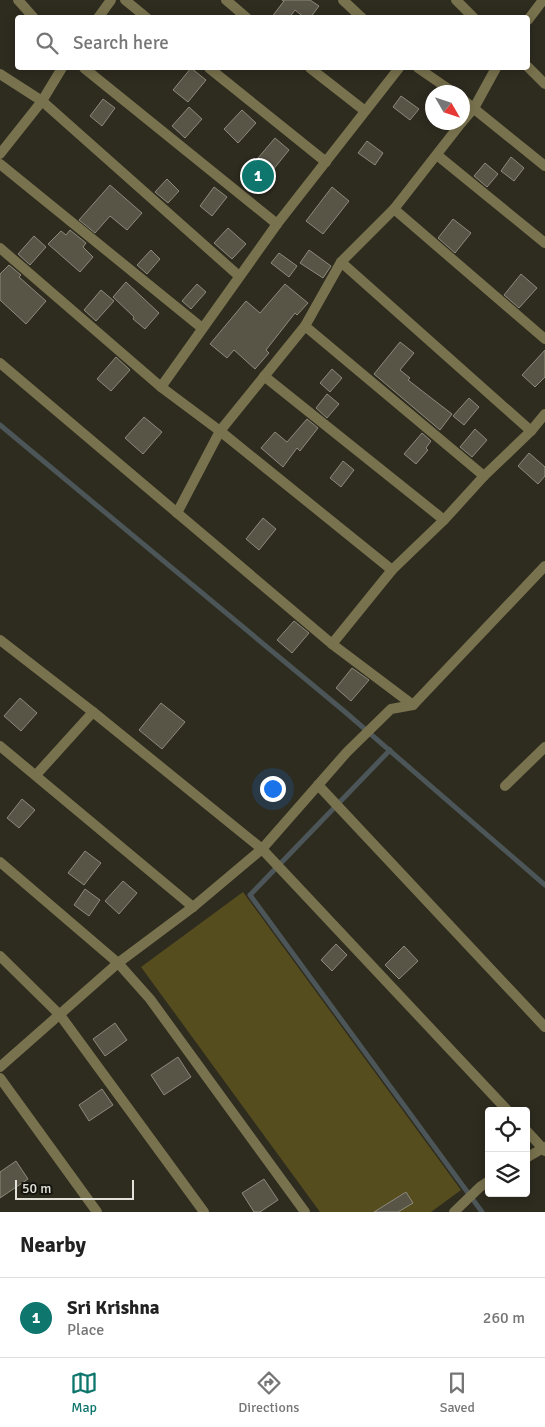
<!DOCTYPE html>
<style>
body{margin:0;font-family:Signika,sans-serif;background:#f6f6f6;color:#222}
.controls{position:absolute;right:15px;bottom:15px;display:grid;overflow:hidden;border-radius:5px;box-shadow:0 2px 12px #0003}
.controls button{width:45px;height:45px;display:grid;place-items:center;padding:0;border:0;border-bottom:1px solid #e0e0e0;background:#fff;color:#222;font:25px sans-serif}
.compass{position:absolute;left:425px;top:85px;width:45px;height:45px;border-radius:50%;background:#fff;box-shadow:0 2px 12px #0003;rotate:129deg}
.scale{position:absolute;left:15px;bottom:12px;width:119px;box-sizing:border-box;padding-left:5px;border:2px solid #e3e2da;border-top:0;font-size:14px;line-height:18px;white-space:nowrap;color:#e3e2da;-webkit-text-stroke:4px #15140e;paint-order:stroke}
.you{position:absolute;left:272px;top:788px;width:18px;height:18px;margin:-12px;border:4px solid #fff;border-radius:50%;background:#1a73e8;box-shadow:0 0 0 8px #1a73e833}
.badge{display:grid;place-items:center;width:32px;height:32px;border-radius:50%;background:#0f766e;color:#fff;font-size:16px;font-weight:700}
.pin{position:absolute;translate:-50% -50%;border:2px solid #fff;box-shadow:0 1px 5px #0006}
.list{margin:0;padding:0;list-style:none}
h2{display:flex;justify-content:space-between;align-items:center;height:65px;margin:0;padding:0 20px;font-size:21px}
h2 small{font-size:16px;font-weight:400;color:#767676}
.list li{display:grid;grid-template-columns:32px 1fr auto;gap:15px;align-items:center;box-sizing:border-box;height:80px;padding:0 20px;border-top:1px solid #e0e0e0}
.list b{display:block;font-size:19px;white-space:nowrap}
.list p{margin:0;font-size:16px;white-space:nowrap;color:#767676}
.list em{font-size:16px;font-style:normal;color:#767676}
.icon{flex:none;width:28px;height:28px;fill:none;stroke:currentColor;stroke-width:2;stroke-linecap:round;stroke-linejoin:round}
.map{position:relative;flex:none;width:545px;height:1212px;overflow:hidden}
.search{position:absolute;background:#fff;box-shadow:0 2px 12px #0003;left:15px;right:15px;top:15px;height:55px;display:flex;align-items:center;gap:12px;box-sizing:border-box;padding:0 18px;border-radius:5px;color:#767676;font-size:19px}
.sheet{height:145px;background:#fff}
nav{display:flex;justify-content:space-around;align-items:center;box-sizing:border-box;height:70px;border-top:1px solid #e0e0e0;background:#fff;font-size:14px;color:#767676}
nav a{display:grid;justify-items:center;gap:2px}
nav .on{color:#0f766e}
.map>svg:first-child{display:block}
.green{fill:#564d1f}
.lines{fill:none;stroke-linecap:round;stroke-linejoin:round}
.stream{stroke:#4c5658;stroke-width:5}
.building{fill:#585547;stroke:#8d8a7b}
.minor{stroke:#79724e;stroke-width:10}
.tertiary{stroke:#79724e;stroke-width:10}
</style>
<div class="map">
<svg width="545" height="1212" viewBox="0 0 545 1212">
<rect width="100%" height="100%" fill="#2e2b1f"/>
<polygon class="green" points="243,892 461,1190 431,1212 320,1212 141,967"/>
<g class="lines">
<g class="stream">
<polyline points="0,425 344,711 545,885"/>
<polyline points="390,750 250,895 482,1212"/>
</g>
</g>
<g class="building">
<polygon points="282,0 310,0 319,6 310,18 305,18 295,10 289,18 271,18 284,1"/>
<polygon points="191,68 206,80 188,102 173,90"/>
<polygon points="401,96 419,109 410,120 393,107"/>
<polygon points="103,99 115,108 102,126 90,116"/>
<polygon points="189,107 202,119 185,138 172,126"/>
<polygon points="242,110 256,123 238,143 224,129"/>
<polygon points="275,138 289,150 259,187 247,177 261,160 258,158"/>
<polygon points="367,141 383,153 375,165 358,153"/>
<polygon points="511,157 524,168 514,181 501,171"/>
<polygon points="485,163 498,174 487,187 474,176"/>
<polygon points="167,179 179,191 168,203 155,192"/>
<polygon points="110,185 142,213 127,230 110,216 95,233 79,220"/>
<polygon points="214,187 227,197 212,216 200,206"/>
<polygon points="332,187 349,201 323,234 306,221"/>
<polygon points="453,219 471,233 455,253 438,238"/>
<polygon points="228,228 246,244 232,259 214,243"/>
<polygon points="70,230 86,243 83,247 93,257 80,272 48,244 61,231 66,235"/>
<polygon points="34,236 46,247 30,265 18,254"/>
<polygon points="151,250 160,259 147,274 137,265"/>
<polygon points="309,250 331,266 323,278 300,263"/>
<polygon points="279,253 297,266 289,277 271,263"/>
<polygon points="9,265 21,275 19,277 46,301 26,324 0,300 0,274"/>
<polygon points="521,274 537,288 519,308 504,295"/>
<polygon points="126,282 159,313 145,329 133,319 134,317 113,297"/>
<polygon points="197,284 206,292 191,309 182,301"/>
<polygon points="285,284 308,303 297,315 295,313 266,350 269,353 255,369 234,350 227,358 210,344 246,301 260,313"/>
<polygon points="101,290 114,301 96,321 84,310"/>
<polygon points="400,342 414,353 400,370 410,378 408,380 452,414 440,430 374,374"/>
<polygon points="545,350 545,377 535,387 522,375"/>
<polygon points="116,357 130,370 111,391 97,379"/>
<polygon points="332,369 342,378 330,392 320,383"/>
<polygon points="327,394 339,404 327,418 316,408"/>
<polygon points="469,398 479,407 464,425 453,416"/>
<polygon points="144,417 162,432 143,454 125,438"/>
<polygon points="307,419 318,428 300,451 297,448 283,467 261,448 275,432 287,442"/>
<polygon points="475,429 487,440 472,457 460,447"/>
<polygon points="422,433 431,441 426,448 428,450 416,464 404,454"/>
<polygon points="529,453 545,467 545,476 538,484 518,466"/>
<polygon points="343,461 354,470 341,487 330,478"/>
<polygon points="263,518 276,529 259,550 246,539"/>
<polygon points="294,621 309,633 292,653 277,640"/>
<polygon points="352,668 369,680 351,701 336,688"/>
<polygon points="20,698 37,713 21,731 4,716"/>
<polygon points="161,703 185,722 162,749 139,730"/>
<polygon points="22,799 35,810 19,828 7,818"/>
<polygon points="85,851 101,863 84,885 68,873"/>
<polygon points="123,881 137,893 119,914 105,901"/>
<polygon points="85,889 100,900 89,916 74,905"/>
<polygon points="336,944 347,955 332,971 321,960"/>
<polygon points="404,946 418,961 399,979 385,965"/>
<polygon points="115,1023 127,1040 105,1056 93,1039"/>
<polygon points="178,1057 191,1077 164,1095 151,1075"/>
<polygon points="102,1089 113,1105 89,1121 79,1105"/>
<polygon points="16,1161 28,1179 0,1198 0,1172"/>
<polygon points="264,1179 278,1200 260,1212 254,1212 242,1193"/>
<polygon points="406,1192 413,1203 398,1212 374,1212"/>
</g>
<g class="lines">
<g class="minor">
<polyline points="18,0 34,18"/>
<polyline points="125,0 147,18"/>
<polyline points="226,0 247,18"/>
<polyline points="343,0 362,18"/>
<polyline points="456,0 474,18"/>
<polyline points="98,18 111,0"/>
<polyline points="528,20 543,0"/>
<polyline points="528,67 545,84"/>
<polyline points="84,68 277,224"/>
<polyline points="209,68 326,162"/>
<polyline points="310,68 365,111"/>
<polyline points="418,68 453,92"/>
<polyline points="0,74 42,101 239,276"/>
<polyline points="462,99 545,166"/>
<polyline points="462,122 474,108 496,68"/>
<polyline points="0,154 42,101 62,68"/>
<polyline points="437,155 545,243"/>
<polyline points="0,164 202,328"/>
<polyline points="394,209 545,339"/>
<polyline points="0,248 161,387 220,431 392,570"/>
<polyline points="341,262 531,431"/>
<polyline points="305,326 484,476"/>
<polyline points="0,363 332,644 413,705"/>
<polyline points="264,376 444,520"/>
<polyline points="161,387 277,224 399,68"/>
<polyline points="177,513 220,431 305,326 341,262 394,209 462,122"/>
<polyline points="0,640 93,712 262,849 508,1111"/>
<polyline points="332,644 392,570 444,520 484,476 531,431 545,414"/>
<polyline points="0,746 193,907"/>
<polyline points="36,775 93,712"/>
<polyline points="318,785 545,1027"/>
<polyline points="505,786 545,747"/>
<polyline points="0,862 118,963 150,999 305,1212"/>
<polyline points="0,956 60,1015 204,1212"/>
<polyline points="0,1078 97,1212"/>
<polyline points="526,1130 545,1151"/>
</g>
<g class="tertiary">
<polyline points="0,1067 118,963 193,907 262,849 347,752 391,709 413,705 545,566"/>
<polyline points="526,1158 545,1147"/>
<polyline points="454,1212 480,1187 489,1181"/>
</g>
</g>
</svg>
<div class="controls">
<button><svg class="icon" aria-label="locate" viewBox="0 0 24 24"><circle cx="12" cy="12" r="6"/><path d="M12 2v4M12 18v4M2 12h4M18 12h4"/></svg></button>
<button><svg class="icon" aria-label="layers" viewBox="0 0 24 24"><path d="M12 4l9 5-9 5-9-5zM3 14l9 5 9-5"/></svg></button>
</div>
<svg class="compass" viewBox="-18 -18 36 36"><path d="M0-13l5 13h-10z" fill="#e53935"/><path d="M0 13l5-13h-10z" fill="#767676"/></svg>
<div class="scale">50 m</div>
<div class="you"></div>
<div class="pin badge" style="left:258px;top:176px">1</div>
<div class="search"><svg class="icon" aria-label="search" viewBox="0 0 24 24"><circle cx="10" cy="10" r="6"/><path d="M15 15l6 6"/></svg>Search here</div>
</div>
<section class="sheet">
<h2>Nearby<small></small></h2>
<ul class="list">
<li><span class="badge">1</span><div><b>Sri Krishna</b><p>Place</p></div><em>260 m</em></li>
</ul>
</section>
<nav>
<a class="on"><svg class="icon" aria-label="map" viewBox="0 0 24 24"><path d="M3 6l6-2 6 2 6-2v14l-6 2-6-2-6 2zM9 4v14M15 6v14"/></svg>Map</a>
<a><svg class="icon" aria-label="directions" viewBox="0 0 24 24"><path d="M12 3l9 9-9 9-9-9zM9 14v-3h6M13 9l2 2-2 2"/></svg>Directions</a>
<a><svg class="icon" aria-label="saved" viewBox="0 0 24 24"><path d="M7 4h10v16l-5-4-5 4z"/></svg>Saved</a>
</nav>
